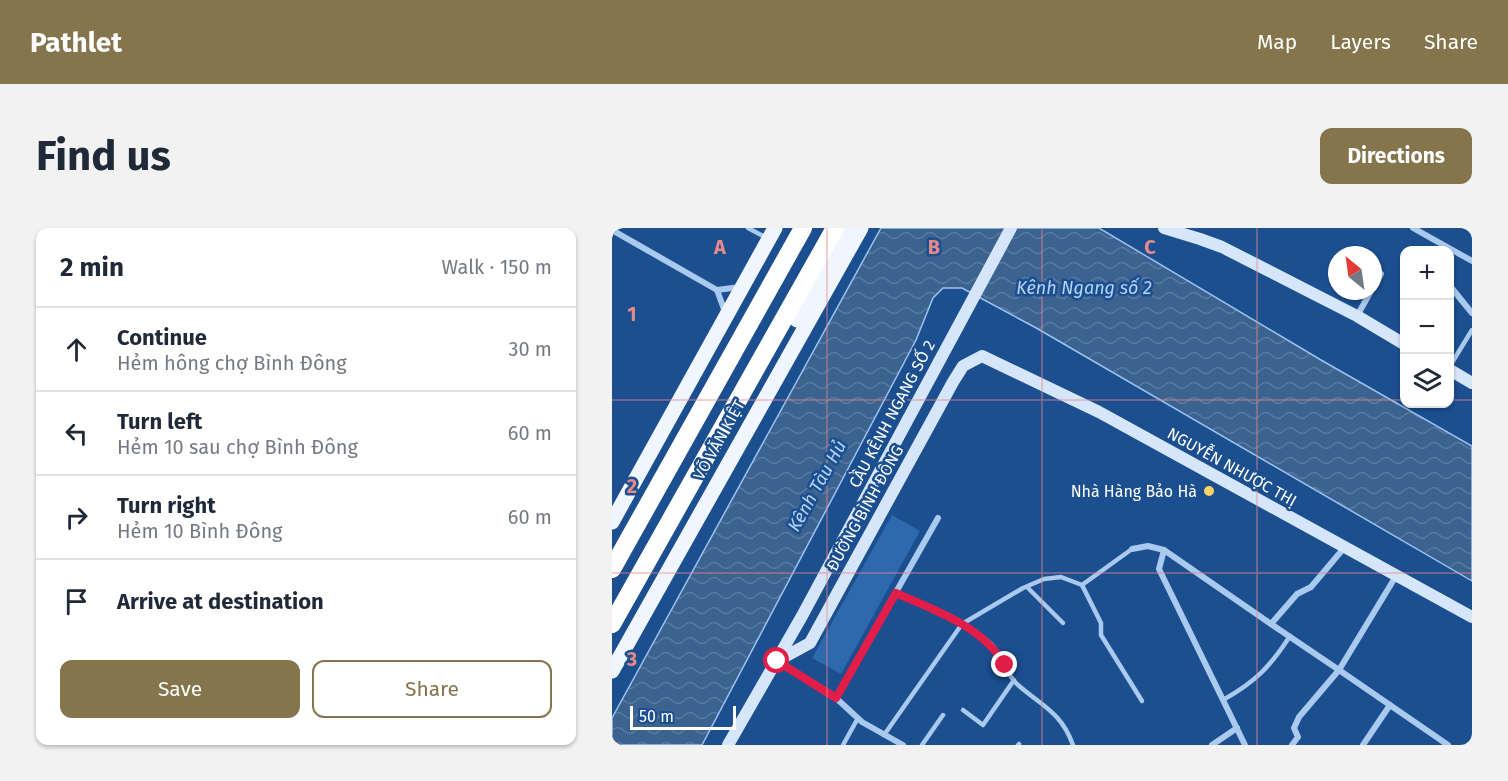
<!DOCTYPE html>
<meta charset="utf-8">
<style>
body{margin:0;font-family:"Fira Sans",sans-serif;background:#f2f2f3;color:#1f2937}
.controls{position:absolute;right:18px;top:18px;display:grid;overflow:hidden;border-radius:12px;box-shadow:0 2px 4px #0004}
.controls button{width:54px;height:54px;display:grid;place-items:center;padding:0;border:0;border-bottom:2px solid #e0e1e3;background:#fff;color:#1f2937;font:30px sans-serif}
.compass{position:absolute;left:716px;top:18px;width:54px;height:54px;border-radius:50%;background:#fff;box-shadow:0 2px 4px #0004;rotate:331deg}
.scale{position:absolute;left:18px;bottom:15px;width:106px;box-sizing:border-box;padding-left:6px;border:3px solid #fff;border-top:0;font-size:16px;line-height:21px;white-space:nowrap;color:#fff;-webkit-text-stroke:4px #1b4f8f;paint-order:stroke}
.stop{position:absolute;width:18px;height:18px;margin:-14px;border:4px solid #e11d48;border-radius:50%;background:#fff}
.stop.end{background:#e11d48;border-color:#fff;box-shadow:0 2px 6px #0008}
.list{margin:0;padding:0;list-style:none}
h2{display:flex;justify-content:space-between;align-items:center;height:78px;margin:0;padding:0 24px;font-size:26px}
h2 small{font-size:20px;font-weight:400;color:#747a83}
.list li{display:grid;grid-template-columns:39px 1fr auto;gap:18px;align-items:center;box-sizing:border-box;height:84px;padding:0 24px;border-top:2px solid #e0e1e3}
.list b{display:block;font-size:22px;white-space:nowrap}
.list p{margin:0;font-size:20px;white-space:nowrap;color:#747a83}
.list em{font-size:20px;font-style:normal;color:#747a83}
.actions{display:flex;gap:12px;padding:18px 24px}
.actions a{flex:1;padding:14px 0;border:2px solid #84754c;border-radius:12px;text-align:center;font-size:21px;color:#84754c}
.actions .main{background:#84754c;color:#fff}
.icon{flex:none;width:33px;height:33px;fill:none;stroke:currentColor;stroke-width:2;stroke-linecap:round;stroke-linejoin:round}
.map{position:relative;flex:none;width:860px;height:517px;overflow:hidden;border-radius:12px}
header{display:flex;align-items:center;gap:36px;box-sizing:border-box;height:84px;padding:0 30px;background:#84754c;color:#fff}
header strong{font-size:28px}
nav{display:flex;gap:33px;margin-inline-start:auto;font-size:21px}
.intro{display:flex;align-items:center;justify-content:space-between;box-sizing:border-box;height:144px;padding:0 36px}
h1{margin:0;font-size:42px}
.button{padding:15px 27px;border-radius:12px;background:#84754c;color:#fff;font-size:21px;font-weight:700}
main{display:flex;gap:36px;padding:0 36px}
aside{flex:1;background:#fff;border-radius:12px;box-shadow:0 2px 4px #0004}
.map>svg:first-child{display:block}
.green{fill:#2e69ad}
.water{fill:url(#water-waves);stroke:#9cc4f0;stroke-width:1.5}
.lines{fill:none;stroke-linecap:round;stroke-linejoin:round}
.lane{stroke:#a9c9ee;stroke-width:4.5}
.street{stroke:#a9c9ee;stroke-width:6}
.secondary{stroke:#d6e6fa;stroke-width:12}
.primary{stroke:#f0f6ff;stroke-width:15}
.highway{stroke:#fff;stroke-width:18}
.route{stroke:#e11d48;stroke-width:8}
.grid{fill:none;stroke:#e88989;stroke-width:1.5;stroke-opacity:0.55}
.poi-dot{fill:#ffd166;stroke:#1b4f8f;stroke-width:2}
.labels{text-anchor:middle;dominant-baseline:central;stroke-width:5;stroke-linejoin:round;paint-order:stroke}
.street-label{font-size:16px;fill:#fff;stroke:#1b4f8f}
.poi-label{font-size:16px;fill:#fff;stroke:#1b4f8f;text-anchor:end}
.water-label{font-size:18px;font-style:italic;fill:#b5d3f5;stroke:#1b4f8f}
.grid-label{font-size:20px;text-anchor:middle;font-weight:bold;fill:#e88989;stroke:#1b4f8f;stroke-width:5;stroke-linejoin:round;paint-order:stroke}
</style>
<header>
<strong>Pathlet</strong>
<nav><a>Map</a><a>Layers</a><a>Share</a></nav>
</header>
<div class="intro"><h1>Find us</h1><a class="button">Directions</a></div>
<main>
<aside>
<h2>2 min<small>Walk · 150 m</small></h2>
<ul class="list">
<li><svg class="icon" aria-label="ahead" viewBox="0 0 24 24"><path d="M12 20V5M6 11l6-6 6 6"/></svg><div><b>Continue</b><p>Hẻm hông chợ Bình Đông</p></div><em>30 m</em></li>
<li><svg class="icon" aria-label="left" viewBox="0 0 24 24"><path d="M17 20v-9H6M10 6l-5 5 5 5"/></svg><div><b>Turn left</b><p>Hẻm 10 sau chợ Bình Đông</p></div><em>60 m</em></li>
<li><svg class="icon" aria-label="right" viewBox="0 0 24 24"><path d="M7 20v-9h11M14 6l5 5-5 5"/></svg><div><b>Turn right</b><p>Hẻm 10 Bình Đông</p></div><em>60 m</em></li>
<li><svg class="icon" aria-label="arrive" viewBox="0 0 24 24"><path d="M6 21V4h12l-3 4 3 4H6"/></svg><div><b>Arrive at destination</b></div></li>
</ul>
<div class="actions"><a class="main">Save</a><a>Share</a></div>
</aside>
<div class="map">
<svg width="860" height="517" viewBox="0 0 860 517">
<defs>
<pattern id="water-waves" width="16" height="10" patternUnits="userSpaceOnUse" patternTransform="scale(1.5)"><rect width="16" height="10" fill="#3c6290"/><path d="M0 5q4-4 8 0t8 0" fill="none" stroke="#597aa1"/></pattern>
</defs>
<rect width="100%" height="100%" fill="#1b4f8f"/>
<polygon class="green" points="280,287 308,303 229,446 200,430"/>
<polygon class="water" points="269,0 487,0 709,132 860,218 860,353 426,101 350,60 331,60 321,70 304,112 90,517 0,517 0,490"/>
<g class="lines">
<g class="lane">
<polyline points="136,0 155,10"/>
<polyline points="838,138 860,102"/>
<polyline points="470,357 489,395 489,407 530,473"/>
<polyline points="415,359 451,395"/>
<path d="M284,365c32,14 67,27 94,50 13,12 15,31 28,42 24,21 43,27 55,60"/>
<path d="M611,472c32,-18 47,-33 67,-64"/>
<polyline points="351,482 371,497 402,452"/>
<polyline points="272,507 350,396 411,360 432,351 449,349 470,357 520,321"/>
<polyline points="231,517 246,490"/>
<polyline points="310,517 331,487"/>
<polyline points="406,517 407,516"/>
</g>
<g class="street">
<polyline points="801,0 860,33"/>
<polyline points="0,2 105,62 128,59"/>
<polyline points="761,40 769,46 761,60"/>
<polyline points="838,58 860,85"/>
<polyline points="105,62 113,84"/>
<polyline points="745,88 759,63"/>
<polyline points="520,321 536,318 552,322 659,396 685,366 699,359 732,320"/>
<polyline points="552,322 547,341 633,517"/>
<polyline points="659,396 727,442 784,348"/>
<polyline points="165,433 224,470 250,494 291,517"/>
<polyline points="224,470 326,290"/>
<polyline points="600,517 625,500"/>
<polyline points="680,517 686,509 682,500 687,489 727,442 836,517"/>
<polyline points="751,517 778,477"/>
</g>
<g class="secondary">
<polyline points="552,0 588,11 610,19 745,88 792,116"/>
<polyline points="838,142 860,155"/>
<polyline points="165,433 198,415 341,154 351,138 370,128 487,184 860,389"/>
<polyline points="116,517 190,388 399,0"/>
</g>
<g class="primary">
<polyline points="185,92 236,0"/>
<polyline points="0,294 163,0"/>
<polyline points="0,443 249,0"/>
</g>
<g class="highway">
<polyline points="0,341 191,0"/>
<polyline points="0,396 223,0"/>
</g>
</g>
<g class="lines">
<path class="route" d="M165,433l59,37 60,-105c40,18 86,33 109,72"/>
</g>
<path class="grid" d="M215,0v517M430,0v517M645,0v517M0,172h792M838,172h22M0,345h860"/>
<circle class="poi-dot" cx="597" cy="263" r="6"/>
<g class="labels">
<g class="street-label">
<text transform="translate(280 186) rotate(-62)">CẦU KÊNH NGANG SỐ 2</text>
<text transform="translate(107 212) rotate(-61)">VÕ VĂN KIỆT</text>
<text transform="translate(620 239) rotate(29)">NGUYỄN NHƯỢC THỊ</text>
<text transform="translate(253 280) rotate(-61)">ĐƯỜNG BÌNH ĐÔNG</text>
</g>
<g class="poi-label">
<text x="585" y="263">Nhà Hàng Bảo Hà</text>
</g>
<g class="water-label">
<text x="472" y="60">Kênh Ngang số 2</text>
<text transform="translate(205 258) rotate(-61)">Kênh Tàu Hủ</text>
</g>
</g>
<g class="grid-label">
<text x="108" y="26">A</text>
<text x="322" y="26">B</text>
<text x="538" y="26">C</text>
<text x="20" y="93">1</text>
<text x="20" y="265">2</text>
<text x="20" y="438">3</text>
</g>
</svg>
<div class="controls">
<button>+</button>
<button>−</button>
<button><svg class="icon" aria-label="layers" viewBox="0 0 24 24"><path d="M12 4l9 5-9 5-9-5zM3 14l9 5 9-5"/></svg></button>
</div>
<svg class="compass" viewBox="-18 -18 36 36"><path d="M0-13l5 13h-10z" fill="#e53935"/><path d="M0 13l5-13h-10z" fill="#747a83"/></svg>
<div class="scale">50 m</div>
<div class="stop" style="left:165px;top:433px"></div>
<div class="stop end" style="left:393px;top:437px"></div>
</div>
</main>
